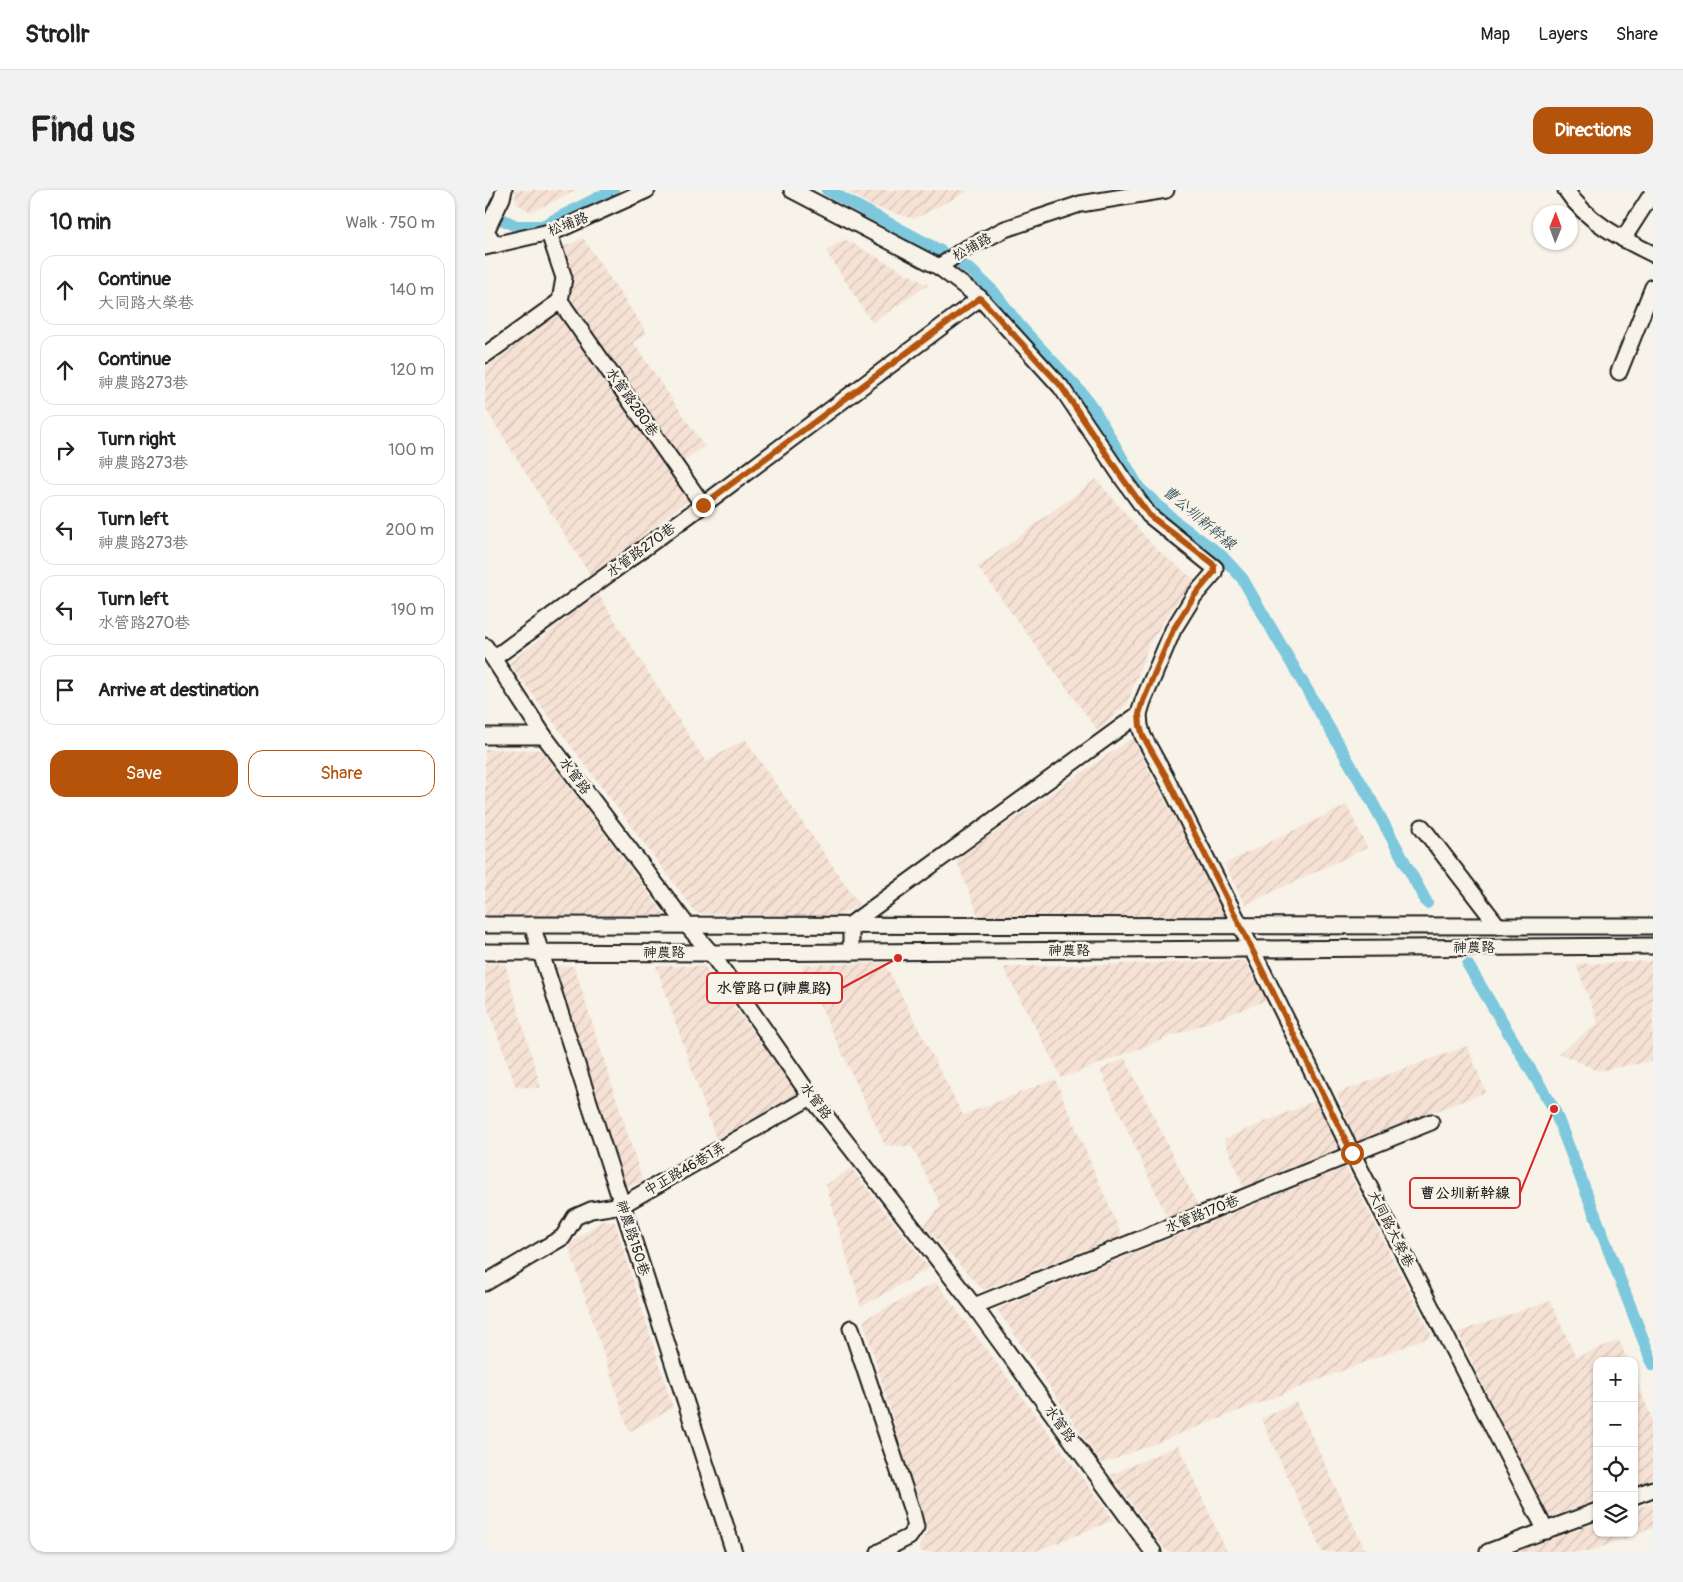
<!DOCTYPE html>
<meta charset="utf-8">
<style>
body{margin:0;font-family:Pangolin,"LXGW WenKai TC",sans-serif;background:#f2f2f2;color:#222}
.controls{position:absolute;right:15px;bottom:15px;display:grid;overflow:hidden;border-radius:10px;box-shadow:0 1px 4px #0004}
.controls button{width:45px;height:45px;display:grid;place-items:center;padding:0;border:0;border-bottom:1px solid #e0e0e0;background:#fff;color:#222;font:25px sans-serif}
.compass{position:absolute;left:1048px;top:15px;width:45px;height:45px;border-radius:50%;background:#fff;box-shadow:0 1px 4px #0004;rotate:1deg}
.stop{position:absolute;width:15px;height:15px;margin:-11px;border:4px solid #b45309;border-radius:50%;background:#fff}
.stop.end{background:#b45309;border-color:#fff;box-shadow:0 1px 5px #0008}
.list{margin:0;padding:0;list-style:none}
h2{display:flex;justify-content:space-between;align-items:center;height:65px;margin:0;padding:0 20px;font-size:21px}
h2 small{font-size:16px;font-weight:400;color:#767676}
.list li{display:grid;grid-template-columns:32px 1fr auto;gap:15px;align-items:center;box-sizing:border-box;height:70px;margin:0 10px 10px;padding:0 10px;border:1px solid #e0e0e0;border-radius:15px}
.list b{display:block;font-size:19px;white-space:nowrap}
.list p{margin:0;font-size:16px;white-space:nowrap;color:#767676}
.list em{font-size:16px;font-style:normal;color:#767676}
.actions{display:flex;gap:10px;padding:15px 20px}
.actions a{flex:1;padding:11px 0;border:1px solid #b45309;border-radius:15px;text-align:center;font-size:18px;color:#b45309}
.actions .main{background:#b45309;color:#fff}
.icon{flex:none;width:28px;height:28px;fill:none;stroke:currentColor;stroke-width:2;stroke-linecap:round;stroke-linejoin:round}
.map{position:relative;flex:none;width:1168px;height:1362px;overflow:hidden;border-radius:15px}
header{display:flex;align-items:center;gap:30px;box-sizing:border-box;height:70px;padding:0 25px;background:#fff;border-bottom:1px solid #e0e0e0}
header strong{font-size:24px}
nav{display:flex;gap:28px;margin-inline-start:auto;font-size:18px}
.intro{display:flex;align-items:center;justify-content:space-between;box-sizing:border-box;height:120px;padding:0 30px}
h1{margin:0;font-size:35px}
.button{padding:12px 22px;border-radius:15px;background:#b45309;color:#fff;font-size:18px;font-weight:700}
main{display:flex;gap:30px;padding:0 30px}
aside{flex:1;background:#fff;border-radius:15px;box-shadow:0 1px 4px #0004}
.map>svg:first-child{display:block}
.industrial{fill:url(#industrial-furrows)}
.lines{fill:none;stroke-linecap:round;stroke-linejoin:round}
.canal{stroke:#7dc8dd;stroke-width:12}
.minor-casing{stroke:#1c1c1c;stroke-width:19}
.minor{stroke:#f7f3e8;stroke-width:15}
.route{stroke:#b45309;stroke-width:6}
.labels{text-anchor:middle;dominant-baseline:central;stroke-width:5;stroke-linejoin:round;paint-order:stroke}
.street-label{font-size:14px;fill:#1c1c1c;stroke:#f7f3e8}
.water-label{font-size:15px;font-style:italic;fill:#3e5860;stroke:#f7f3e8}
.leader{fill:none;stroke:#d62828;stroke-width:2}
.callout-dot{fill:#d62828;stroke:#f7f3e8;stroke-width:2}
.callout{fill:#f7f3e8;stroke:#d62828;stroke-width:2}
.callout-label{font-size:15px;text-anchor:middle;font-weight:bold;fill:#1c1c1c}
</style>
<header>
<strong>Strollr</strong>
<nav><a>Map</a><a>Layers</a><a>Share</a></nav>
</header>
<div class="intro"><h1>Find us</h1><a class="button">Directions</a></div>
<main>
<aside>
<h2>10 min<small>Walk · 750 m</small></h2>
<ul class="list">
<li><svg class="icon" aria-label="ahead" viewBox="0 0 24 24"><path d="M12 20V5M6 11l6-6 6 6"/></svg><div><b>Continue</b><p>大同路大榮巷</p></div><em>140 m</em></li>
<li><svg class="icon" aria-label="ahead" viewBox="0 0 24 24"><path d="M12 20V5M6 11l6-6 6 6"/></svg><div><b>Continue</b><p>神農路273巷</p></div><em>120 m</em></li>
<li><svg class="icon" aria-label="right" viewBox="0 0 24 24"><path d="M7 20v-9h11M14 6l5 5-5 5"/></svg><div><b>Turn right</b><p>神農路273巷</p></div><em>100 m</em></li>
<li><svg class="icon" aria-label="left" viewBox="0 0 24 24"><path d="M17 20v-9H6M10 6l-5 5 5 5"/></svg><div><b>Turn left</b><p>神農路273巷</p></div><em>200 m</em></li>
<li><svg class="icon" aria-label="left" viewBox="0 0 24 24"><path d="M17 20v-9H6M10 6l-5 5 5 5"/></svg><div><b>Turn left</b><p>水管路270巷</p></div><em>190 m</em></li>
<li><svg class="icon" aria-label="arrive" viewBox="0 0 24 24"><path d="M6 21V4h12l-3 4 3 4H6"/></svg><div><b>Arrive at destination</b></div></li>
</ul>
<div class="actions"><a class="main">Save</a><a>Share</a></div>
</aside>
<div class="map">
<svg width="1168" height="1362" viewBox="0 0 1168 1362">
<defs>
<pattern id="industrial-furrows" width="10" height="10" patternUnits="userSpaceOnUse" patternTransform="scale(1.25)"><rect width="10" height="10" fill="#f6e2d5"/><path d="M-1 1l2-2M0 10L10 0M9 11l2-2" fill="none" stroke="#d2c1b6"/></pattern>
</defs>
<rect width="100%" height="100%" fill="#f7f3e8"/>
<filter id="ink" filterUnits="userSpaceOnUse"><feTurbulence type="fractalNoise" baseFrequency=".02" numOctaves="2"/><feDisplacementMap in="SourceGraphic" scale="10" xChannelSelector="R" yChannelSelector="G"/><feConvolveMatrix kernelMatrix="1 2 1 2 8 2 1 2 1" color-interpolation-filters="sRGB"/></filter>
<g filter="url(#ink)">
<g class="industrial">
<polygon points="30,0 92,0 46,22 31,13"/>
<polygon points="360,0 481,0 482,2 429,29 387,16"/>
<polygon points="98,48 162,143 148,152 219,256 196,273 83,109 83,92 73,59"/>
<polygon points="359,49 443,95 387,133 341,61"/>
<polygon points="75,123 204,309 107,388 0,218 0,178"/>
<polygon points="611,289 670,358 712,392 698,403 665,452 642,514 613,541 493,377"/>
<polygon points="113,404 221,572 260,549 374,714 353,727 211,723 24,473"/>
<polygon points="647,548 743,729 494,728 471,669"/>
<polygon points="0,559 57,560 180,725 0,725"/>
<polygon points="862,615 882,658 760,715 739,674"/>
<polygon points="760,771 782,810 577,888 518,777"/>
<polygon points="1168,771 1168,871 1113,881 1074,863 1113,833 1091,774"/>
<polygon points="400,773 478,925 570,889 637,1046 498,1100 439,1035 456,1016 427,957 400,955 316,775"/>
<polygon points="0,774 20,774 56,898 31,897 0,811"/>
<polygon points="89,776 158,992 138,996 68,777"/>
<polygon points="171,776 219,776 314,904 232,952"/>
<polygon points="982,856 1001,902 871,952 852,903"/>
<polygon points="640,868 714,1018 684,1032 615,880"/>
<polygon points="832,910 859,959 760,1001 739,949"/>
<polygon points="861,977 947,1146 617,1274 512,1119"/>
<polygon points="366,978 444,1078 376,1117 341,995"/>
<polygon points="116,1031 130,1032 188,1218 144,1242 83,1055"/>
<polygon points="451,1092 629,1330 549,1362 436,1362 434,1356 442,1342 378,1130"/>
<polygon points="1065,1111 1091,1167 1134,1150 1143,1171 1112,1171 1112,1310 1061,1329 973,1142"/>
<polygon points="1149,1186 1168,1231 1168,1289 1149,1296"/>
<polygon points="811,1212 881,1362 837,1362 776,1229"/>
<polygon points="693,1255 742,1362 682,1362 626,1285"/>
<polygon points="1168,1313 1168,1338 1103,1362 1031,1362 1112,1333 1112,1343 1149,1343 1149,1319"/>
</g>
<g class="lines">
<g class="canal">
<polyline points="342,0 454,60 488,82 508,101 534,135 596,202 610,221 654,298 691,332 735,364 757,388 886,610 942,713"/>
<polyline points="0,21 31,36 57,36 128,0"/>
<polyline points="983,775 1069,919 1168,1175"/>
</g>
<g class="minor-casing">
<g id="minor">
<polyline points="307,0 454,77 478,60 520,39 595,14 681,0"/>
<path d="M1081,0c20,31 54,48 87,64"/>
<polyline points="1138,49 1168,2"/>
<polyline points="10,55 1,41 17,8 19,0"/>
<polyline points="0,57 73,40 162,0"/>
<polyline points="454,77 495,108 576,197 638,289 664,325 730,378 729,383 709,406 688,440 658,511 654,524 655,536 658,546 681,588 755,735 867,963 1061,1341"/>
<polyline points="75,111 218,315"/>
<polyline points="0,165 75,111 79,88 64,43"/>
<polyline points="1134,182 1168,97"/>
<polyline points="0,456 59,546 201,734 226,763 326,907 489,1116 668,1362"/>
<polyline points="9,468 218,315 495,108"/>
<polyline points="0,546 59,546"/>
<polyline points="937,637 1013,736"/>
<polyline points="0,735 1168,736"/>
<polyline points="47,735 249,1362"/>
<polyline points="0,762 226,763 1168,756"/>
<polyline points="366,762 366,734 654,524"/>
<polyline points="0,1093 78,1047 90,1027 106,1020 137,1015 326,907"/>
<polyline points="489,1116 946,932"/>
<polyline points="366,1138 427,1321 431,1337 424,1347 394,1362"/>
<polyline points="1149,1306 1168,1299"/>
<polyline points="1003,1362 1112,1321"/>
</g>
</g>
<use href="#minor" class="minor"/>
</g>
</g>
<g class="lines" filter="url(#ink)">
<polyline class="route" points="218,315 495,108 576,196 638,289 664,325 729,375 729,382 709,406 688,440 658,511 654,524 655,536 658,546 682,588 755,735 867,963"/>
</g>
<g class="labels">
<g class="street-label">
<text transform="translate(83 34) rotate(-21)">松埔路</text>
<text transform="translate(487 57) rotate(-29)">松埔路</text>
<text transform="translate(147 212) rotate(55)">水管路280巷</text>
<text transform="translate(156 360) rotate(-36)">水管路270巷</text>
<text transform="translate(90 586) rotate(53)">水管路</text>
<text x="989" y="757">神農路</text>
<text x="584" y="760">神農路</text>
<text x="179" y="762">神農路</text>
<text transform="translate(331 911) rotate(53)">水管路</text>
<text transform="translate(200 979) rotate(-30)">中正路46巷1弄</text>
<text transform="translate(717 1024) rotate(-22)">水管路170巷</text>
<text transform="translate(906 1039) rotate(63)">大同路大榮巷</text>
<text transform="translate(148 1048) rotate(72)">神農路150巷</text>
<text transform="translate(575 1234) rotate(54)">水管路</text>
</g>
<g class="water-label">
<text transform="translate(714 328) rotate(40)">曹公圳新幹線</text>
</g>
</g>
<path class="leader" d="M413 768L357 798M1069 919L1035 1003"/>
<g class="callout-dot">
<circle cx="413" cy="768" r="5"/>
<circle cx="1069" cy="919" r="5"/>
</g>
<g class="callout">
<rect x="222" y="783" width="135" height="30" rx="5"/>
<rect x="925" y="988" width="110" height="30" rx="5"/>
</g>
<g class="callout-label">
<text x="289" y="803">水管路口(神農路)</text>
<text x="980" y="1008">曹公圳新幹線</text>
</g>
</svg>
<div class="controls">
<button>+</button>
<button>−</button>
<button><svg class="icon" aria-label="locate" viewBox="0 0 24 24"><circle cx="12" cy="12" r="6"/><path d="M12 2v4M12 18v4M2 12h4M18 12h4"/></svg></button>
<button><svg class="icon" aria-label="layers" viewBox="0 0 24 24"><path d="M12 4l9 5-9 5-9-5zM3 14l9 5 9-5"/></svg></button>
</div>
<svg class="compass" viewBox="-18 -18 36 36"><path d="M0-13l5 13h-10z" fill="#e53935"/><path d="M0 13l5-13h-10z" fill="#767676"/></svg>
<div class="stop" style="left:867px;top:963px"></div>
<div class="stop end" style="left:218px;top:315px"></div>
</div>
</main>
